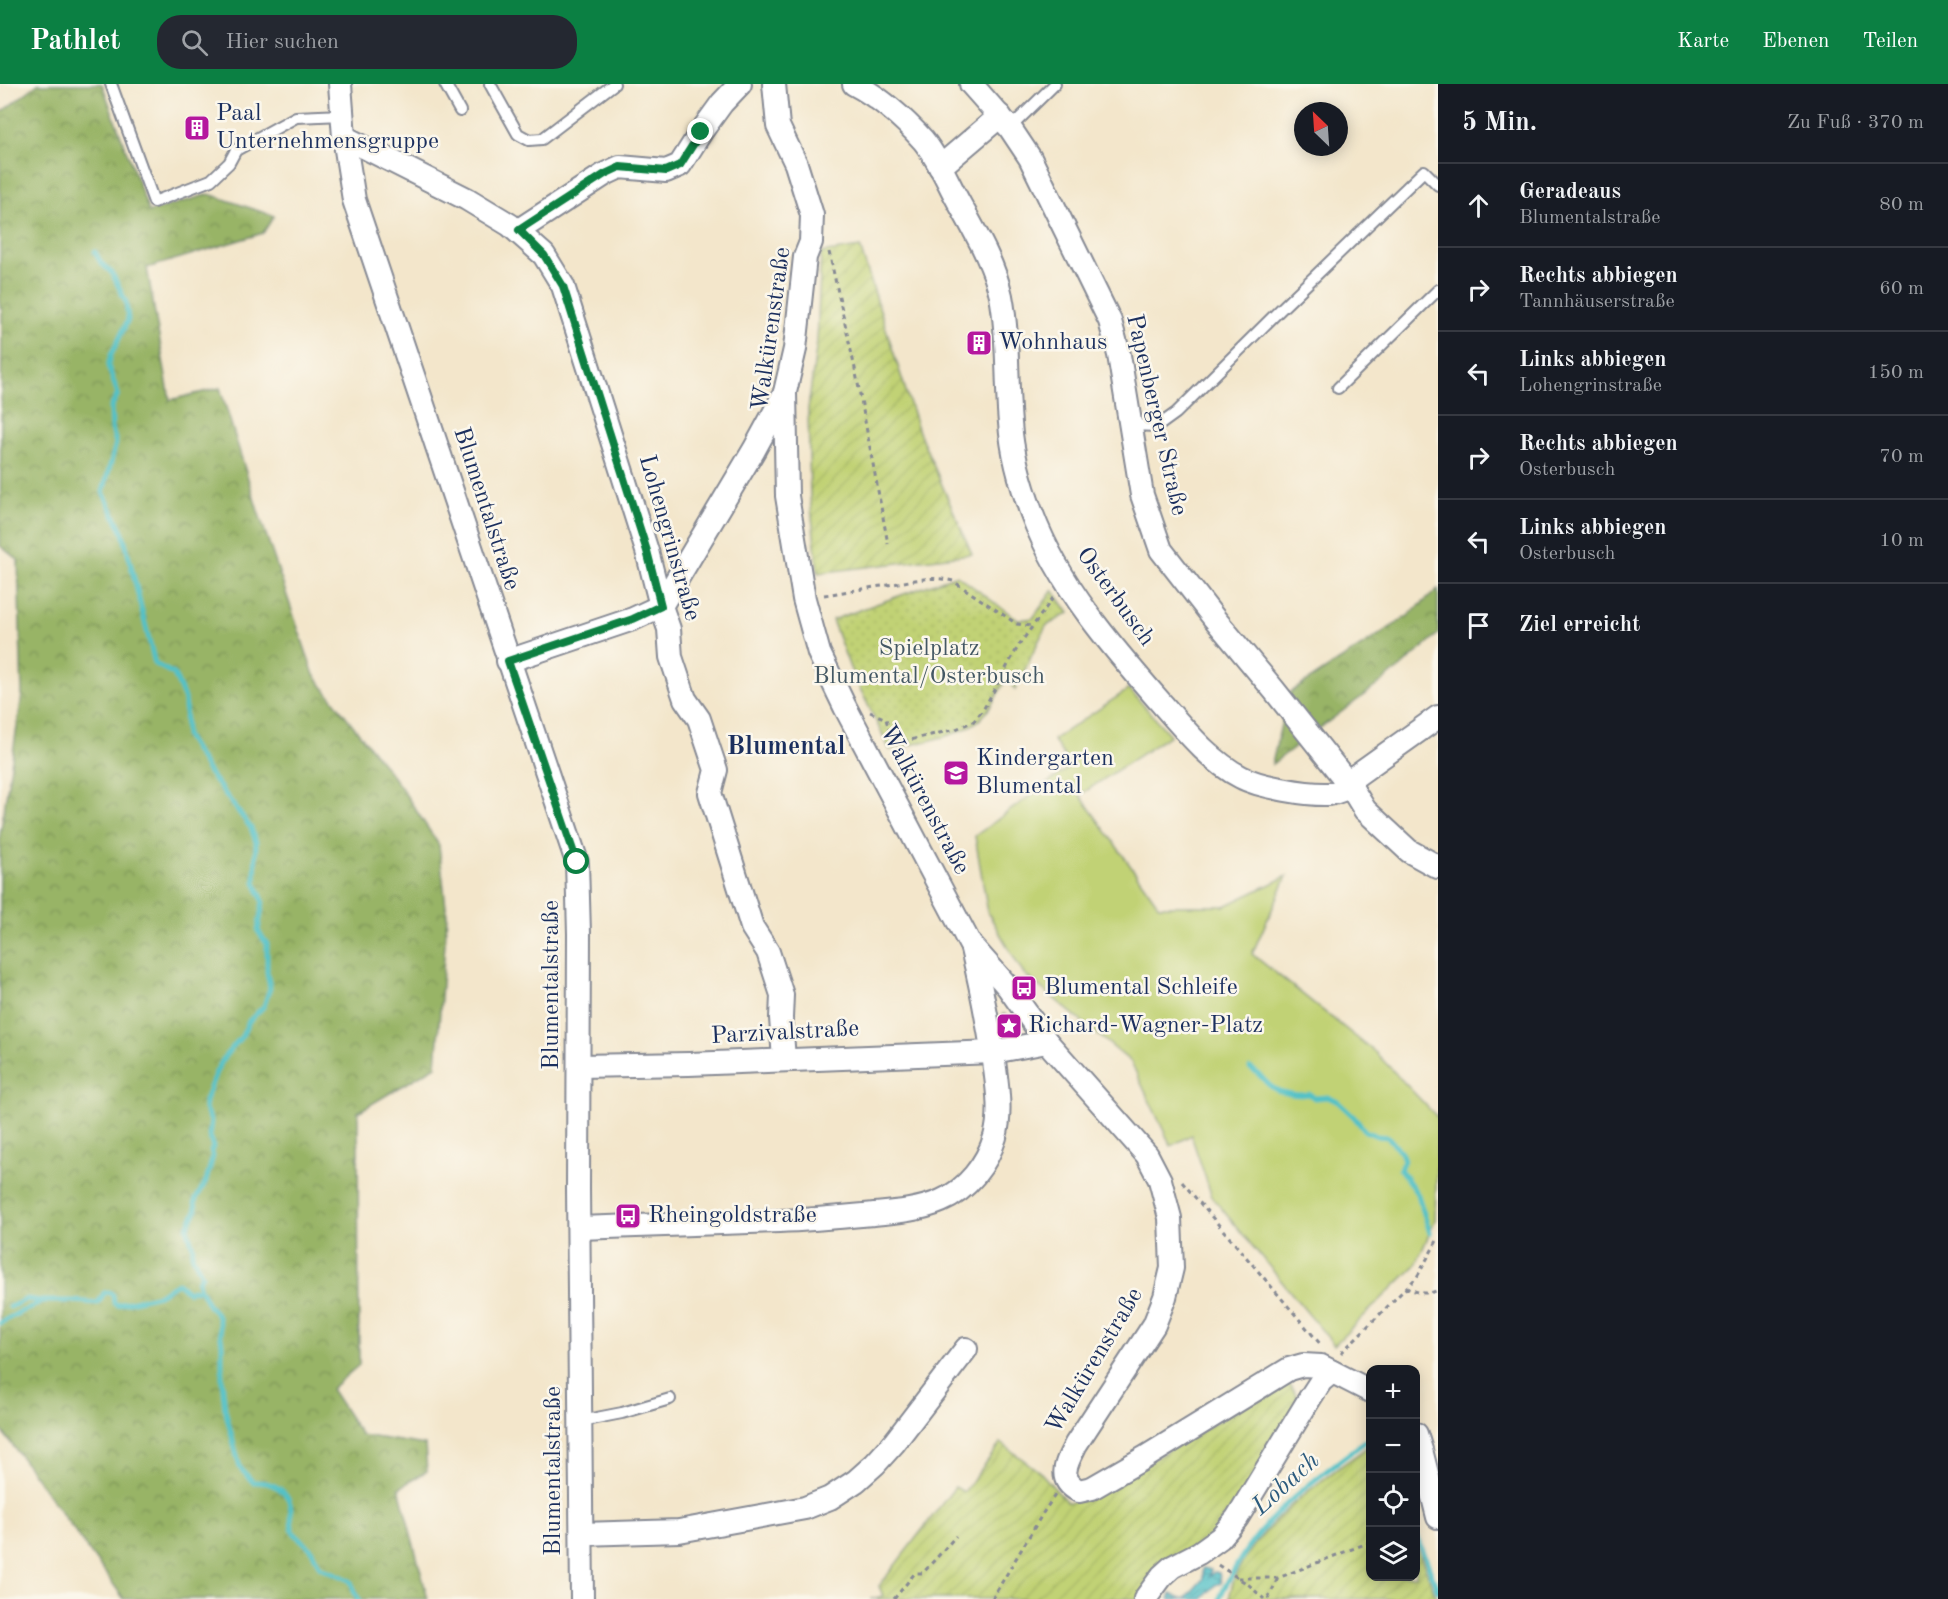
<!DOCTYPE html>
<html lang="de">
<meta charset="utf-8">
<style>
body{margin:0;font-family:"Old Standard TT",serif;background:#242831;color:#f1f3f6}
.controls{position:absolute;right:18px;bottom:18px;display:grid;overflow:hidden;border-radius:12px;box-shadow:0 3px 15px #0003}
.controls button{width:54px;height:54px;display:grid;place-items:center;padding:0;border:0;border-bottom:2px solid #363941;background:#171b24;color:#f1f3f6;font:30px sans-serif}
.compass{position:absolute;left:1294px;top:18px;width:54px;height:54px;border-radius:50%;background:#171b24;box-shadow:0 3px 15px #0003;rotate:335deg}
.stop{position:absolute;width:18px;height:18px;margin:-14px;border:4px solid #0b8043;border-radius:50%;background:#fff}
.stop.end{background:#0b8043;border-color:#fff;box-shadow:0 2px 6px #0008}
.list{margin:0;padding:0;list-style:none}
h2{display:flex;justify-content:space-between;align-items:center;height:78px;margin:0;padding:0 24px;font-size:26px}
h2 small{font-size:20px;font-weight:400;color:#9ea1a6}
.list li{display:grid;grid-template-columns:39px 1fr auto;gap:18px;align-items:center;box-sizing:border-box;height:84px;padding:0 24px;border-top:2px solid #363941}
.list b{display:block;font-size:22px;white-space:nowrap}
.list p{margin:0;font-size:20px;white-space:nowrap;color:#9ea1a6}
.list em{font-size:20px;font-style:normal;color:#9ea1a6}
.icon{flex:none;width:33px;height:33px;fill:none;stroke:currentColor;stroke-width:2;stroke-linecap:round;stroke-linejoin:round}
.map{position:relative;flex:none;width:1438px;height:1515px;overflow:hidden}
header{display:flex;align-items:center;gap:36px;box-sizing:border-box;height:84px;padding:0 30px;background:#0b8043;color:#fff}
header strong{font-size:28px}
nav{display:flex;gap:33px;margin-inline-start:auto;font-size:21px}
.search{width:420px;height:54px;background:#242831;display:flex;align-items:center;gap:15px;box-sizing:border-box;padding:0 21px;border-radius:24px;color:#9ea1a6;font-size:22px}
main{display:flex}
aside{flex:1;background:#171b24}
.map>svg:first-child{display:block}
.grass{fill:#c1d275;stroke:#6e806a;stroke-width:1.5}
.forest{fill:url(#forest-crowns);stroke:#5a7262;stroke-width:1.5}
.park{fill:url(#park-dots);stroke:#6e806a;stroke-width:1.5}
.garden{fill:url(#garden-furrows);stroke:#6e806a;stroke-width:1.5}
.water{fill:url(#water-waves);stroke:#377892;stroke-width:1.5}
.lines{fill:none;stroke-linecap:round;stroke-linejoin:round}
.stream{stroke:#53c1c7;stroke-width:5}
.lane-casing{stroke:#878a94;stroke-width:14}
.street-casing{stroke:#878a94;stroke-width:26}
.path{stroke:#878a94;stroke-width:3;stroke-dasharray:4.5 4.5;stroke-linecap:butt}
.lane{stroke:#fff;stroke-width:10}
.street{stroke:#fff;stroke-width:22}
.route{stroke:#0b8043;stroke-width:8}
.labels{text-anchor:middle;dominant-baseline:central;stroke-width:5;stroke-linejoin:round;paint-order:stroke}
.poi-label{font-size:24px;fill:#1b2f5e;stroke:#fbf7ec;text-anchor:start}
.street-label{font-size:24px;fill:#1b2f5e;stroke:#fbf7ec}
.park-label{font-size:24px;fill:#445864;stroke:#fbf7ec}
.neighbourhood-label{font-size:26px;font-weight:bold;fill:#1b2f5e;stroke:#fbf7ec}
.water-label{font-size:26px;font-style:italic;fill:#2c5b7e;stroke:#fbf7ec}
</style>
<header>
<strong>Pathlet</strong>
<div class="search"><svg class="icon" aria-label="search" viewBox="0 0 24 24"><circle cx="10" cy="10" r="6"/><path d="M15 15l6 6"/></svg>Hier suchen</div>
<nav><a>Karte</a><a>Ebenen</a><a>Teilen</a></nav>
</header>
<main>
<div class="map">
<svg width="1438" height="1515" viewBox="0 0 1438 1515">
<defs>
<pattern id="forest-crowns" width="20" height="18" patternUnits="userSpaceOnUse" patternTransform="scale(1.5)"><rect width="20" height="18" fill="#98b466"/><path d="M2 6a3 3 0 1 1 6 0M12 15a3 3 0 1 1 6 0" fill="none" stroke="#7b9357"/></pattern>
<pattern id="park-dots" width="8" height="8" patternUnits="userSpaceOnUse" patternTransform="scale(1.5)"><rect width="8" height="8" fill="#c1d275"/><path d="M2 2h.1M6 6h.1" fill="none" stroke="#a5b568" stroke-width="1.8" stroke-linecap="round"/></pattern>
<pattern id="garden-furrows" width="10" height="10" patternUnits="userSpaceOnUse" patternTransform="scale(1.5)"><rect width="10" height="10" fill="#c1d275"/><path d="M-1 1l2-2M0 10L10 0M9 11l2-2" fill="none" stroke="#a5b568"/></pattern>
<pattern id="water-waves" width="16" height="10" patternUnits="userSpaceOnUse" patternTransform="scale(1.5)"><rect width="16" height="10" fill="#53c1c7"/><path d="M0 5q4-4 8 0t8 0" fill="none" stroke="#449da5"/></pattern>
</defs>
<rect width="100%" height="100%" fill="#fbf7ec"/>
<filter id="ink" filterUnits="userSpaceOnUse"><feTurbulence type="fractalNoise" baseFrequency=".0167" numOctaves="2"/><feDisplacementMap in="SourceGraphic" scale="12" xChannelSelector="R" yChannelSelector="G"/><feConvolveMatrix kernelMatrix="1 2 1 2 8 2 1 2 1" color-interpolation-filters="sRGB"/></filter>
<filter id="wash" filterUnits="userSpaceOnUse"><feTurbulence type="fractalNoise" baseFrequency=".008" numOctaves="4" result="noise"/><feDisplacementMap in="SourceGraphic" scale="24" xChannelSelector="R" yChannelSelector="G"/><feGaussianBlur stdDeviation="1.35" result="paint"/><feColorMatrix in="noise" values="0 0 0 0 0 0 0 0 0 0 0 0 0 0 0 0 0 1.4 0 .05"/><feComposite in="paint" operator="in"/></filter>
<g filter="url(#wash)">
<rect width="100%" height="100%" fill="#f3e6cb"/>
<g class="grass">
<polygon points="1129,605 1170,651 1080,711 1159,822 1225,822 1287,792 1252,870 1376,969 1438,1034 1435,1136 1416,1181 1334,1261 1212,1113 1191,1051 1171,1062 1131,978 1023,889 988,829 975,752 1071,682 1053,656"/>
<polygon points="1003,930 1005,930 1024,951 1005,955"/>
</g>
<g class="forest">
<polygon points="38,0 102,0 149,128 209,110 274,132 263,149 147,184 170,316 220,304 258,427 314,591 400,702 439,761 447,831 436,982 358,1028 359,1281 331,1305 361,1351 425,1361 427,1387 399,1404 428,1515 124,1515 0,1344 0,751 22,611 18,476 0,462 2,226 0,223 0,29"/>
<polygon points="1438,505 1438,550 1400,584 1272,680 1288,610 1408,532"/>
</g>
<path class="park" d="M957,491l61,45 15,-2 20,-28 16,23 -23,13 -31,64 -8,-12c-7,11 -13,25 -22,36 -18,23 -67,28 -95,36l-40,-82 -18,-48z"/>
<g class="garden">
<polygon points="860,163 919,348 972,470 818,489 810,414 808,325 817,257 821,169"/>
<polygon points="1287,1296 1300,1317 1228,1436 1138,1515 871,1515 883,1512 879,1502 955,1403 964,1408 1001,1359 1041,1389 1067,1418 1082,1417"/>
<path d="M1370,1361v131h46v-32l21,55h-208c2,-9 4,-19 8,-27 30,-56 84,-91 133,-127z"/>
</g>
<polygon class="water" points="1203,1484 1211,1486 1209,1493 1214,1488 1219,1489 1221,1499 1215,1501 1202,1515 1169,1515 1171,1510 1184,1515 1186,1514 1203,1495"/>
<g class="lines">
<g class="stream">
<path d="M95,168l6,11 11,10 14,29 2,18 -17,35 -3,11 10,28 -7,13 1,22 4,14 -13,49 20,41 32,131 19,10 11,26 1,36 23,37 42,55 5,14 -1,40 8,19 -5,30 9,13v28l3,16 -6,18 -15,15 -7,15 -17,20 -9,16 -11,29v8l6,12 -2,15 4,11 -2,4 2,5 -7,25 -11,20 1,10 -9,17 6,19 -1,8 10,20 -4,6 2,8 9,17 9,10 4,28v36l3,29 15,59 13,14c19,-1 38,8 38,30 0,7 0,13 2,20l18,17 9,18c6,4 28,10 31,15 4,8 0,8 8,17"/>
<path d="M1250,984c11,6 10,9 18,16 10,10 29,12 42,10l4,4 14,-1 10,5 16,15 11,14 12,5 11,1 13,15 3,8 -4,9 18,26 12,38"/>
<polyline points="10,1223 27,1215 41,1217"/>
<path d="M0,1239l20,-11 11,-4 10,-7h32l25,2 6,-10 5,-1 4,3 1,8 3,2 42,-10c7,-3 10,-9 19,-12l10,9 4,-2 8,-1"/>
<polyline points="1416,1449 1438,1507"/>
<path d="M1220,1515c2,-9 8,-17 12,-25 31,-60 86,-97 138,-136"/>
</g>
</g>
</g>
<g filter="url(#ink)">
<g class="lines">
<g class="lane-casing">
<g id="lane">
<polyline points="111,0 154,118 211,96 229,79 236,66 296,33 343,31"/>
<polyline points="445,0 460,27"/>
<polyline points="490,0 518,50 529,56 542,55 614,0"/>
<polyline points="1010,44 1055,0"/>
<polyline points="1338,304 1438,206"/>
<polyline points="1131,341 1158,342 1176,329 1282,224 1424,87 1438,101"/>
<polyline points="581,1337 622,1329 670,1315"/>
</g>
</g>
<g class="street-casing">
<g id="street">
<polyline points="340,0 344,53 354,116 577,778 579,850 578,1105 582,1515"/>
<path d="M774,0l4,42 18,38 16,51 -1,27 -6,15 -10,92 -10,43 2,104 17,103 15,54 26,54 125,237 38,43 39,55 100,113 13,25 10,38 2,50 -7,29 -11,28 -78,119c-9,18 -20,35 3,47l13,-3 52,-30 145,-89 14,-4 18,1 49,25"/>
<path d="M854,0c25,13 50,35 69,56 14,17 23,38 33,57 17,32 37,63 45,99 8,41 5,85 9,127 2,30 11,62 22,91 27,72 80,133 130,190 23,26 48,57 79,73 19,10 67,18 88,17 7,-1 15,-5 22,-7"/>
<polyline points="971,0 1010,44 1030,74 1110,237 1119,271 1142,411 1161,466 1214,534 1274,606 1351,703 1365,726 1409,767 1438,783"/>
<polyline points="344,53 467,115 510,141 544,171 563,202 647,467 661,522 669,545 671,573 685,615 699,635 716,686 710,709 752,843 768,868 782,911 781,934 784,976"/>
<polyline points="940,83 1000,32"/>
<polyline points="519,146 605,90 620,83 666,87 680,81 701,48 722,19 740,0"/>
<polyline points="508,577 633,535 661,522 754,366 785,309"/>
<polyline points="1347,698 1438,633"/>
<polyline points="579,982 689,980 993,968 1047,958"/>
<path d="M579,1144c67,-2 133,-5 200,-7 32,-1 63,-4 95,-7 22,-2 46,-4 67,-13 26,-11 46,-37 54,-64 7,-25 2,-52 -1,-76 -6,-38 -13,-75 -22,-112"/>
<polyline points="1416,1350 1421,1366 1438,1433"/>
<polyline points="582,1450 679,1447 805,1424 830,1414 856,1397 875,1380 894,1359 966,1265"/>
<polyline points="1145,1515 1162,1492 1172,1483 1199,1469 1220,1454 1237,1434 1310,1314 1321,1297 1332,1288"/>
</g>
</g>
<g class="path">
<polyline points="829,168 856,289 888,460"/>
<path d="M824,511c21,-3 43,-7 64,-10 22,-4 44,-10 65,-4l64,43 14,2"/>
<polyline points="870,628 886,635 893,660 956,645 974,637 983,626 1019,561 1053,514"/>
<polyline points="1182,1098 1322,1262"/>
<path d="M1405,1204c13,4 21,8 33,2"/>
<polyline points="1341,1269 1417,1193 1438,1155"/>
<polyline points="1218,1481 1249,1501 1264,1515"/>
<polyline points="1238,1494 1278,1494 1370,1458"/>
<polyline points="894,1515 915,1489 923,1489 956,1452"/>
<polyline points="992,1515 1043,1429 1055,1411"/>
<polyline points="1268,1515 1278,1494"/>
</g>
<use href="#lane" class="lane"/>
<use href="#street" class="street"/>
</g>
</g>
<g class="lines" filter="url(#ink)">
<polyline class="route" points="577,778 508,577 633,535 661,522 647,467 563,202 544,171 519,146 605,90 620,83 666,87 680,81 701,48"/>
</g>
<defs>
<g id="building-square" transform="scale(1.35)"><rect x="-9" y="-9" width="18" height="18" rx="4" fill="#b5179e" stroke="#fbf7ec"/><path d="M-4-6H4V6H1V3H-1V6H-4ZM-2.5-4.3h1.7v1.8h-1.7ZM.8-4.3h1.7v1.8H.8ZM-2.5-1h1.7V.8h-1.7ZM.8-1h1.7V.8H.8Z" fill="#fff"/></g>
<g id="school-square" transform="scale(1.35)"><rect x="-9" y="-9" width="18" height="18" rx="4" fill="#b5179e" stroke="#fbf7ec"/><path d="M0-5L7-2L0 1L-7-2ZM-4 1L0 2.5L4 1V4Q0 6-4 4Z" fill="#fff"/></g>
<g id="bus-square" transform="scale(1.35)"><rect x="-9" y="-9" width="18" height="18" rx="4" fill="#b5179e" stroke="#fbf7ec"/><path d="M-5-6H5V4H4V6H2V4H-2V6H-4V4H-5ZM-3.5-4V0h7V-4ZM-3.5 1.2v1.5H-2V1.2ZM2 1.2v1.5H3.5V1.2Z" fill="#fff"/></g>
<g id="sight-square" transform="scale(1.35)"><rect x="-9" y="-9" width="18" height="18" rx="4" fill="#b5179e" stroke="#fbf7ec"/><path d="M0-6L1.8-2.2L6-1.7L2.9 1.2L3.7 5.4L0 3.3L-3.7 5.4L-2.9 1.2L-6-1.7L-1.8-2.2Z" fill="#fff"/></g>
</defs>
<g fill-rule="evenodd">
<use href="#building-square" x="197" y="44"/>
<use href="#building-square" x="979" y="259"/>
<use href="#school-square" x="956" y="689"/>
<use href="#bus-square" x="1024" y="904"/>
<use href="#sight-square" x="1009" y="942"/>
<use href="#bus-square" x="628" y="1132"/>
</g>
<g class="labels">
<g class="poi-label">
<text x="216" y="30">Paal<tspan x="216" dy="28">Unternehmensgruppe</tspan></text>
<text x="998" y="259">Wohnhaus</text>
<text x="976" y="675">Kindergarten<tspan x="976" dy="28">Blumental</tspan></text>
<text x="1044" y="904">Blumental Schleife</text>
<text x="1028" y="942">Richard-Wagner-Platz</text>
<text x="648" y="1132">Rheingoldstraße</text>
</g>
<g class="street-label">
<text transform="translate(772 245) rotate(-82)">Walkürenstraße</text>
<text transform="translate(1156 331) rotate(77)">Papenberger Straße</text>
<text transform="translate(486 425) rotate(72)">Blumentalstraße</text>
<text transform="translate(669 454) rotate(74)">Lohengrinstraße</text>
<text transform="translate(1115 513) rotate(54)">Osterbusch</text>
<text transform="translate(924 716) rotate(62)">Walkürenstraße</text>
<text transform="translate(552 901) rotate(-90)">Blumentalstraße</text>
<text transform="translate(785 949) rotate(-3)">Parzivalstraße</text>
<text transform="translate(1095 1277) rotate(-59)">Walkürenstraße</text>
<text transform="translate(554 1387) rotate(-90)">Blumentalstraße</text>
</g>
<g class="park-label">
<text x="929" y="565">Spielplatz<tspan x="929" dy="28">Blumental/Osterbusch</tspan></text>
</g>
<g class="neighbourhood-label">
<text x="786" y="663">Blumental</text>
</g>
<g class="water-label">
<text transform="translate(1286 1400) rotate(-42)">Lobach</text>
</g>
</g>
</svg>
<div class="controls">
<button>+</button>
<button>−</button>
<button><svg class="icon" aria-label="locate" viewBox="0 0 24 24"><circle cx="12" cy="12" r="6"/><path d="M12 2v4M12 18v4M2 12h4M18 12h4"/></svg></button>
<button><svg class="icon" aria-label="layers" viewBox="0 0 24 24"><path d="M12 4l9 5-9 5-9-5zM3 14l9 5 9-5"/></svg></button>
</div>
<svg class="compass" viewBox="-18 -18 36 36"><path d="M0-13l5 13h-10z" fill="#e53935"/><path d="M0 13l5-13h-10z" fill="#9ea1a6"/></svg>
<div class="stop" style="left:577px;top:778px"></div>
<div class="stop end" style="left:701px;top:48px"></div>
</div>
<aside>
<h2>5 Min.<small>Zu Fuß · 370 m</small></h2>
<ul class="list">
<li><svg class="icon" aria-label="ahead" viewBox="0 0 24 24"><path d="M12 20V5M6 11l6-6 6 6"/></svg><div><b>Geradeaus</b><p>Blumentalstraße</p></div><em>80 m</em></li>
<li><svg class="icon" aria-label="right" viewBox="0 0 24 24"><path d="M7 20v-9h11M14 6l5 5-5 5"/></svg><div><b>Rechts abbiegen</b><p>Tannhäuserstraße</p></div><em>60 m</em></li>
<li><svg class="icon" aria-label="left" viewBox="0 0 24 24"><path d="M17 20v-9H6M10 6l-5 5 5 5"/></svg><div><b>Links abbiegen</b><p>Lohengrinstraße</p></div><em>150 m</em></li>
<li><svg class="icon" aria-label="right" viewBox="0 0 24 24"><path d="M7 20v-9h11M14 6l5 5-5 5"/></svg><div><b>Rechts abbiegen</b><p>Osterbusch</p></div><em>70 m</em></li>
<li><svg class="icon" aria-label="left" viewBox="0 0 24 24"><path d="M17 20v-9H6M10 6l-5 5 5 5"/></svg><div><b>Links abbiegen</b><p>Osterbusch</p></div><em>10 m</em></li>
<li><svg class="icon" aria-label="arrive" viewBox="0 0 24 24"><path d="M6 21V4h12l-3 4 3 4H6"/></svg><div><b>Ziel erreicht</b></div></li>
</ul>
</aside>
</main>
